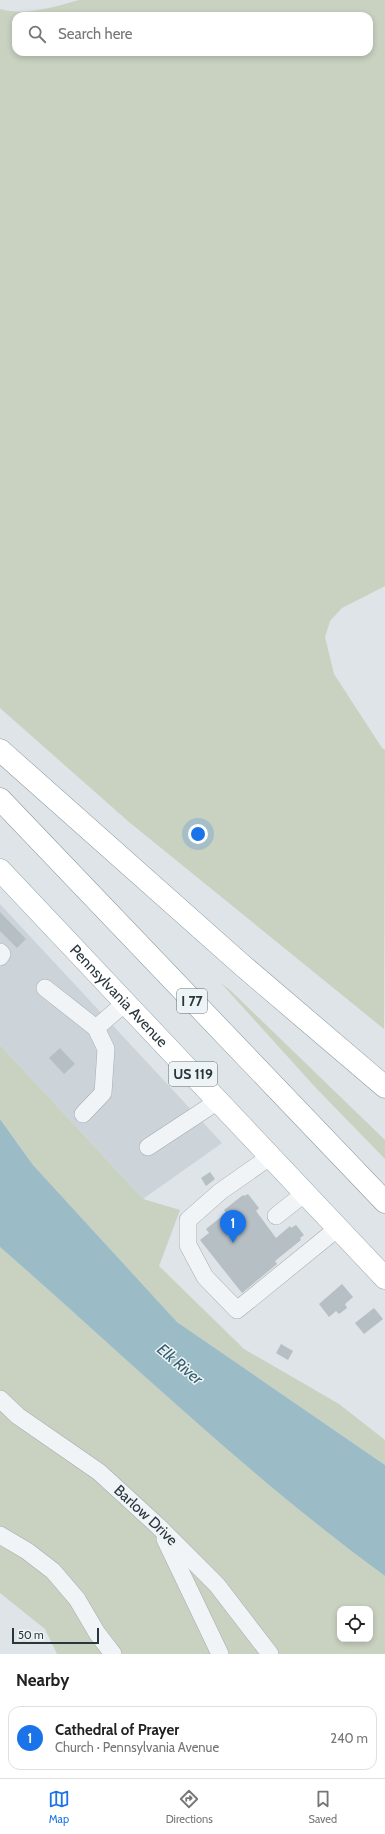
<!DOCTYPE html>
<meta charset="utf-8">
<style>
body{margin:0;font-family:Cabin,sans-serif;background:#f2f2f2;color:#222}
.controls{position:absolute;right:12px;bottom:12px;display:grid;overflow:hidden;border-radius:8px;box-shadow:0 2px 6px #0003}
.controls button{width:36px;height:36px;display:grid;place-items:center;padding:0;border:0;border-bottom:1px solid #e0e0e0;background:#fff;color:#222;font:20px sans-serif}
.scale{position:absolute;left:12px;bottom:10px;width:87px;box-sizing:border-box;padding-left:4px;border:2px solid #28363d;border-top:0;font-size:11px;line-height:14px;white-space:nowrap;color:#28363d;-webkit-text-stroke:3px #eef3f5;paint-order:stroke}
.you{position:absolute;left:198px;top:834px;width:14px;height:14px;margin:-10px;border:3px solid #fff;border-radius:50%;background:#1a73e8;box-shadow:0 0 0 6px #1a73e833}
.badge{display:grid;place-items:center;width:26px;height:26px;border-radius:50%;background:#1a73e8;color:#fff;font-size:13px;font-weight:700}
.pin{position:absolute;translate:-50% -33px;filter:drop-shadow(0 1px 2px #0008)}
.pin::after{content:'';position:absolute;top:21px;width:14px;height:12px;background:inherit;clip-path:polygon(0 0,100% 0,50% 100%)}
.list{margin:0;padding:0;list-style:none}
h2{display:flex;justify-content:space-between;align-items:center;height:52px;margin:0;padding:0 16px;font-size:17px}
h2 small{font-size:13px;font-weight:400;color:#767676}
.list li{display:grid;grid-template-columns:26px 1fr auto;gap:12px;align-items:center;box-sizing:border-box;height:64px;margin:0 8px 8px;padding:0 8px;border:1px solid #e0e0e0;border-radius:12px}
.list b{display:block;font-size:15px;white-space:nowrap}
.list p{margin:0;font-size:13px;white-space:nowrap;color:#767676}
.list em{font-size:13px;font-style:normal;color:#767676}
.icon{flex:none;width:22px;height:22px;fill:none;stroke:currentColor;stroke-width:2;stroke-linecap:round;stroke-linejoin:round}
.map{position:relative;flex:none;width:385px;height:1654px;overflow:hidden}
.search{position:absolute;background:#fff;box-shadow:0 2px 6px #0003;left:12px;right:12px;top:12px;height:44px;display:flex;align-items:center;gap:10px;box-sizing:border-box;padding:0 14px;border-radius:12px;color:#767676;font-size:15px}
.sheet{height:124px;background:#fff}
nav{display:flex;justify-content:space-around;align-items:center;box-sizing:border-box;height:56px;border-top:1px solid #e0e0e0;background:#fff;font-size:11px;color:#767676}
nav a{display:grid;justify-items:center;gap:2px}
nav .on{color:#1a73e8}
.map>svg:first-child{display:block}
.built{fill:#cdd4d9}
.green{fill:#c9d1c0;fill-rule:evenodd}
.water{fill:#9bbcc6}
.building{fill:#b6bfc4}
.lines{fill:none;stroke-linecap:round;stroke-linejoin:round}
.minor-casing{stroke:#a4acb1;stroke-width:18}
.major-casing{stroke:#9eacb2;stroke-width:23}
.highway-casing{stroke:#87969d;stroke-width:23}
.minor{stroke:#f1f4f6;stroke-width:17}
.major{stroke:#fff;stroke-width:22}
.highway{stroke:#fff;stroke-width:22}
.labels{text-anchor:middle;dominant-baseline:central;stroke-width:3;stroke-linejoin:round;paint-order:stroke}
.shield{fill:#eef3f5;stroke:#636f74;stroke-width:1}
.shield-label{font-size:14px;font-weight:bold;fill:#28363d}
.street-label{font-size:15px;fill:#28363d;stroke:#eef3f5}
.water-label{font-size:16px;font-style:italic;fill:#34606f;stroke:#eef3f5}
</style>
<div class="map">
<svg width="385" height="1654" viewBox="0 0 385 1654">
<rect width="100%" height="100%" fill="#dee4e7"/>
<polygon class="built" points="0,904 222,1143 143,1199 0,1045"/>
<g class="green">
<path d="M79,0h306v586l-43,22 -12,13 -5,16 9,37 48,74 3,2 -1,279 -255,-207 -129,-114v-699c26,7 54,-2 79,-9zM16,16h353v36h-353z"/>
<polygon points="221,983 231,991 385,1140 385,1159 316,1088"/>
<polygon points="0,1045 143,1199 180,1210 159,1266 244,1349 339,1404 385,1440 385,1465 177,1322 33,1165 0,1119"/>
<path d="M0,1247c127,111 249,230 385,329v78h-328l-12,-25 -45,-36zM340,1609h30v30h-30z"/>
</g>
<path class="water" d="M0,1119l33,46 144,157 208,143v111c-136,-99 -258,-218 -385,-329z"/>
<g class="building">
<polygon points="0,912 26,939 17,948 0,931"/>
<polygon points="60,1048 75,1064 64,1074 49,1058"/>
<polygon points="210,1172 215,1179 206,1186 201,1178"/>
<polygon points="248,1194 259,1208 256,1211 276,1238 290,1226 291,1228 296,1225 304,1235 300,1238 301,1240 275,1261 277,1264 242,1293 200,1240 209,1233 206,1229 226,1213 224,1210 243,1195 244,1196"/>
<polygon points="342,1284 353,1297 345,1304 347,1308 339,1314 336,1311 329,1317 319,1304"/>
<polygon points="374,1308 383,1319 364,1334 355,1323"/>
<polygon points="281,1344 293,1351 288,1360 276,1353"/>
</g>
<g class="lines">
<g class="minor-casing">
<g id="minor">
<polyline points="0,952 2,954 0,957"/>
<polyline points="45,988 96,1028 125,1003"/>
<polyline points="83,1114 103,1093 106,1049 96,1028"/>
<polyline points="148,1147 218,1101"/>
<polyline points="271,1156 221,1191 188,1220 188,1245 205,1277 237,1310 338,1228"/>
<polyline points="276,1216 305,1193"/>
<path id="s1" d="M0,1399l18,17 81,56 59,54 59,59 53,69"/>
<polyline points="0,1535 27,1551 53,1571 77,1599 97,1633 113,1654"/>
<polyline points="165,1539 220,1654"/>
</g>
</g>
<g class="major-casing">
<g id="major">
<path id="s2" d="M0,870l385,408"/>
</g>
</g>
<g class="highway-casing">
<g id="highway">
<polyline points="0,750 242,965 385,1087"/>
<polyline points="0,799 385,1202"/>
</g>
</g>
<use href="#minor" class="minor"/>
<use href="#major" class="major"/>
<use href="#highway" class="highway"/>
</g>
<g class="labels">
<g class="shield">
<rect x="177" y="989" width="30" height="24" rx="3"/>
<rect x="169" y="1062" width="48" height="24" rx="3"/>
</g>
<g class="shield-label">
<text x="192" y="1001">I 77</text>
<text x="193" y="1074">US 119</text>
</g>
<g class="street-label">
<text stroke="none"><textPath href="#s2" startOffset="173">Pennsylvania Avenue</textPath></text>
<text stroke="none"><textPath href="#s1" startOffset="187">Barlow Drive</textPath></text>
</g>
<g class="water-label">
<text transform="translate(180 1364) rotate(40)">Elk River</text>
</g>
</g>
</svg>
<div class="controls">
<button><svg class="icon" aria-label="locate" viewBox="0 0 24 24"><circle cx="12" cy="12" r="6"/><path d="M12 2v4M12 18v4M2 12h4M18 12h4"/></svg></button>
</div>
<div class="scale">50 m</div>
<div class="you"></div>
<div class="pin badge" style="left:233px;top:1243px">1</div>
<div class="search"><svg class="icon" aria-label="search" viewBox="0 0 24 24"><circle cx="10" cy="10" r="6"/><path d="M15 15l6 6"/></svg>Search here</div>
</div>
<section class="sheet">
<h2>Nearby<small></small></h2>
<ul class="list">
<li><span class="badge">1</span><div><b>Cathedral of Prayer</b><p>Church · Pennsylvania Avenue</p></div><em>240 m</em></li>
</ul>
</section>
<nav>
<a class="on"><svg class="icon" aria-label="map" viewBox="0 0 24 24"><path d="M3 6l6-2 6 2 6-2v14l-6 2-6-2-6 2zM9 4v14M15 6v14"/></svg>Map</a>
<a><svg class="icon" aria-label="directions" viewBox="0 0 24 24"><path d="M12 3l9 9-9 9-9-9zM9 14v-3h6M13 9l2 2-2 2"/></svg>Directions</a>
<a><svg class="icon" aria-label="saved" viewBox="0 0 24 24"><path d="M7 4h10v16l-5-4-5 4z"/></svg>Saved</a>
</nav>
